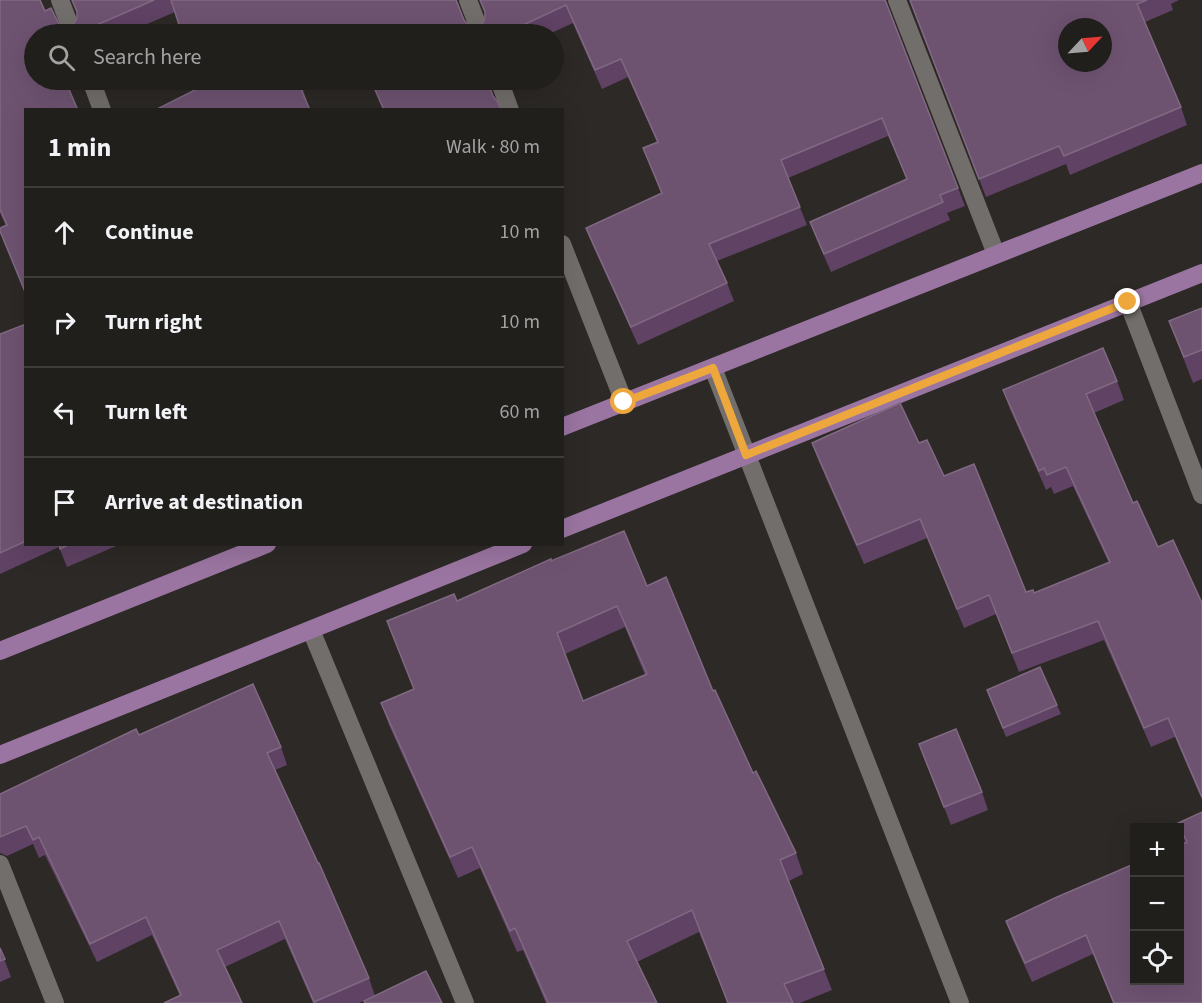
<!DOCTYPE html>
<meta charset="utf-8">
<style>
body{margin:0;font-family:"Source Sans 3",sans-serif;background:#292725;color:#f1f3f6}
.controls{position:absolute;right:18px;bottom:18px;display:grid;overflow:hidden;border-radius:0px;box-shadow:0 6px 24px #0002}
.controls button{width:54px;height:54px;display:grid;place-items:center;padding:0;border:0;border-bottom:2px solid #3e3d3b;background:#211f1c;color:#f1f3f6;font:30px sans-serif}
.compass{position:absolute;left:1058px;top:18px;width:54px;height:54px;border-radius:50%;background:#211f1c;box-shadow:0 6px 24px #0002;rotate:64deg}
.stop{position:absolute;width:18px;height:18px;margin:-14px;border:4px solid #eea73d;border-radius:50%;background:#fff}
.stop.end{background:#eea73d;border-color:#fff;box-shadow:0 2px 6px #0008}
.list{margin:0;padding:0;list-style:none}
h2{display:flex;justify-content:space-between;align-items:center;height:78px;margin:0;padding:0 24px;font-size:26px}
h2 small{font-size:20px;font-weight:400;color:#a2a2a3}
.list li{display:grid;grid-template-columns:39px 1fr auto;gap:18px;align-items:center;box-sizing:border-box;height:90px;padding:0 24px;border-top:2px solid #3e3d3b}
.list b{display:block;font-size:22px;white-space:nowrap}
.list em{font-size:20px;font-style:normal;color:#a2a2a3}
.icon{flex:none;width:33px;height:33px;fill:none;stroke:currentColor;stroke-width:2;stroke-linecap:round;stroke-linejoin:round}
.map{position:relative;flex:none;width:1202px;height:1003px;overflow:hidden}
.search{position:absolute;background:#211f1c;box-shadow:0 6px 24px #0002;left:24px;top:24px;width:540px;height:66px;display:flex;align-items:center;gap:15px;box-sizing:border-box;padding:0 21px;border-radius:33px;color:#a2a2a3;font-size:22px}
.panel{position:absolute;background:#211f1c;box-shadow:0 6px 24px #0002;left:24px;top:108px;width:540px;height:438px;border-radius:0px}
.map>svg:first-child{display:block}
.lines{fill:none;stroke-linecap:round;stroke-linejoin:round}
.minor{stroke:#726e6b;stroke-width:18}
.major{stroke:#9a75a1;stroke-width:18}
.wall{fill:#604264;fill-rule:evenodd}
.building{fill:#6e5371;stroke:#806982;stroke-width:1.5;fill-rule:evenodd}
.route{stroke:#eea73d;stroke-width:8}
</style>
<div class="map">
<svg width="1202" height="1003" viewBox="0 0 1202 1003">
<rect width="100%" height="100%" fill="#2c2926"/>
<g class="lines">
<g class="minor">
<polyline points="60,0 73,34"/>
<polyline points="468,0 481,34"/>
<polyline points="897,0 996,254"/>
<polyline points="91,80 102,110"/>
<polyline points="499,80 510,110"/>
<polyline points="562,244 624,402"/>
<polyline points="1128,302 1202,495"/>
<polyline points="713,368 960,1003"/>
<polyline points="311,630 465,1003"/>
<polyline points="0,864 55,1003"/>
</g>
<g class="major">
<polyline points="562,427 1202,173"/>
<polyline points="562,529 1202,273"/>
<polyline points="0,651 267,544"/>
<polyline points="0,755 523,544"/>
</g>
</g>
<g class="wall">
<polygon points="0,0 45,11 59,24 65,27 71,26 75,22 77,18 77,12 72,0 457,0 464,20 468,25 472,27 478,26 483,23 485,18 485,13 480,0 886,0 965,206 947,213 950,220 831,272 817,240 810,222 907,180 888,136 788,178 807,225 717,261 727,283 734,301 638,345 593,246 586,228 661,193 643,148 657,142 628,77 602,89 573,23 549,34 182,34 175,12 124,34 34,34 65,80 78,110 26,110 26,296 0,232 6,226 0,213"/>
<polygon points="909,0 1179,0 1171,4 1173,10 1145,22 1181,107 1187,125 1070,175 1066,164 986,197"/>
<polygon points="370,80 487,80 493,96 501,110 383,110"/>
<polygon points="302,86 308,105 199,88"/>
<polygon points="1202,308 1202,379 1193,383 1169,321"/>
<polygon points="26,324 26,544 121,544 67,567 59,547 0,574 0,334"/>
<polygon points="1117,381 1124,400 1094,413 1133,503 1158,547 1202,603 1202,800 1175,737 1151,747 1104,640 1019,672 996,614 964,628 927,538 864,564 819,462 812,443 919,443 944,476 1026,592 1034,593 1109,563 1073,486 1054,494 1051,487 1046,490 1010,409 1003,390"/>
<path d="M551,561l96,25 66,105 40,82 43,80 7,21 -14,7 43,109 -32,13h-72l-29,-71 -62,30 20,41h-111l-23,-53 -6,2 -37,-84 -22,10 -69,-153 -8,-22 33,-14 -27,-68 70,-20zM625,627l20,48 -62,26 -18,-47z"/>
<polygon points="987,690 1057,705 1061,714 1006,737"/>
<polygon points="139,735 281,747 287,765 275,770 369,978 375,996 359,1003 313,1003 285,939 225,967 180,996 152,935 97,962 45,855 39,858 33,844 7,856 0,853 0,794"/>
<polygon points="919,744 982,792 988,810 951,825"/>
<polygon points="1202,812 1202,1003 1113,1003 1093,954 1032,982 1013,940 1006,921 1185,842 1178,823"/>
<polygon points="0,948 11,977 0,982"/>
</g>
<g class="building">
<polygon points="0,0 40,0 45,11 51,8 59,24 65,27 71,26 75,22 77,18 77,12 72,0 154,0 76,34 34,34 34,80 65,80 77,108 75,110 26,110 26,294 0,231 0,228 7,225 0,209"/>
<polygon points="171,0 456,0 464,20 468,25 472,27 478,26 483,23 485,18 485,12 480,0 885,0 958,188 940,195 943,202 824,254 810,222 907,179 882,118 781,160 800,207 709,244 727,283 631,327 586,228 662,193 643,148 658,142 621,59 595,70 566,5 504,34 351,34 347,26 329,34 182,34"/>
<path d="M910,0h237l-10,4 44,103 -117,49 -5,-10 -80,33zM1067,27h36v36h-36z"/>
<polygon points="196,80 298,80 302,86 300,87 310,110 160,110 159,108 199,88"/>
<polygon points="371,80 487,80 493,96 497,101 501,110 384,110"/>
<polygon points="1202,308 1202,350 1184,357 1169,321"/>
<polygon points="26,324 26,541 0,553 0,334"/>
<polygon points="1103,348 1117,381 1086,394 1133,503 1137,501 1158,547 1173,540 1202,603 1202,797 1168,718 1144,728 1098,621 1012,653 989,595 957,609 920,519 857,545 812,443 900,403 919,443 927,440 944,476 974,464 1026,592 1033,590 1034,593 1110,562 1066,467 1047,475 1044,468 1039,471 1003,390"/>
<path d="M624,531l23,55 19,-9 47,114 2,-1 38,83 3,-2 40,82 -16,7 44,109 -40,15 9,19h-65l-36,-93 -65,31 30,62h-109l-33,-75 -5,3 -38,-84 -22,10 -69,-154 33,-14 -27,-68 67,-27 3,7 94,-42v2zM617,606l30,68 -64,27 -26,-68z"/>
<polygon points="59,544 70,544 60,549"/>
<polygon points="1040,667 1057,705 1003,728 987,690"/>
<polygon points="253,684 281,747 267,753 318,863 319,863 369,978 314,1002 279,921 217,950 242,1003 164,1003 181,995 146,917 90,944 39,837 33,840 26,826 0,837 0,794 136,729 139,735"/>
<polygon points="956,729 982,792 944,807 919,744"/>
<polygon points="1202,812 1202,1003 1114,1003 1086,935 1025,963 1006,921 1057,897 1134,864 1134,981 1179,981 1179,845 1187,842 1178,823"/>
<polygon points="0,948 5,959 0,961"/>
<polygon points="426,971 442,1003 365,1003 364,1001"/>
</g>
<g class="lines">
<polyline class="route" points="624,402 713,368 746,455 1128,302"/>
</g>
</svg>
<div class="controls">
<button>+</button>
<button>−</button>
<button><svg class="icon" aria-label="locate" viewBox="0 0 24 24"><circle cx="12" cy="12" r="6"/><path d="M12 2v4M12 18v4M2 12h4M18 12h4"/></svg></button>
</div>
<svg class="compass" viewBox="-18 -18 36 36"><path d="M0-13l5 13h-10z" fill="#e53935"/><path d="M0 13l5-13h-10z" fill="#a2a2a3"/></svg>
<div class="stop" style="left:624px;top:402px"></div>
<div class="stop end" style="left:1128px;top:302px"></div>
<div class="search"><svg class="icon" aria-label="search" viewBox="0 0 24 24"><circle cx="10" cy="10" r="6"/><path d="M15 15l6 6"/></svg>Search here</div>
<section class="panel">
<h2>1 min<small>Walk · 80 m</small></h2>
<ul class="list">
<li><svg class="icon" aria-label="ahead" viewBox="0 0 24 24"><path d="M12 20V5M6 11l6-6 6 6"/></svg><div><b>Continue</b></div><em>10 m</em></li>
<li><svg class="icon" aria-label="right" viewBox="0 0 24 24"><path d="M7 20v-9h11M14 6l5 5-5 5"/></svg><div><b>Turn right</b></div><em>10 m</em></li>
<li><svg class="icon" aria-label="left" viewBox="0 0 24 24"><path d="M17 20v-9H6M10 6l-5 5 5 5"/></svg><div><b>Turn left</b></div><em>60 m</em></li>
<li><svg class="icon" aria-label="arrive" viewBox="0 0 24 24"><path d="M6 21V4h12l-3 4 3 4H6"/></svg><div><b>Arrive at destination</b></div></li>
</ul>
</section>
</div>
